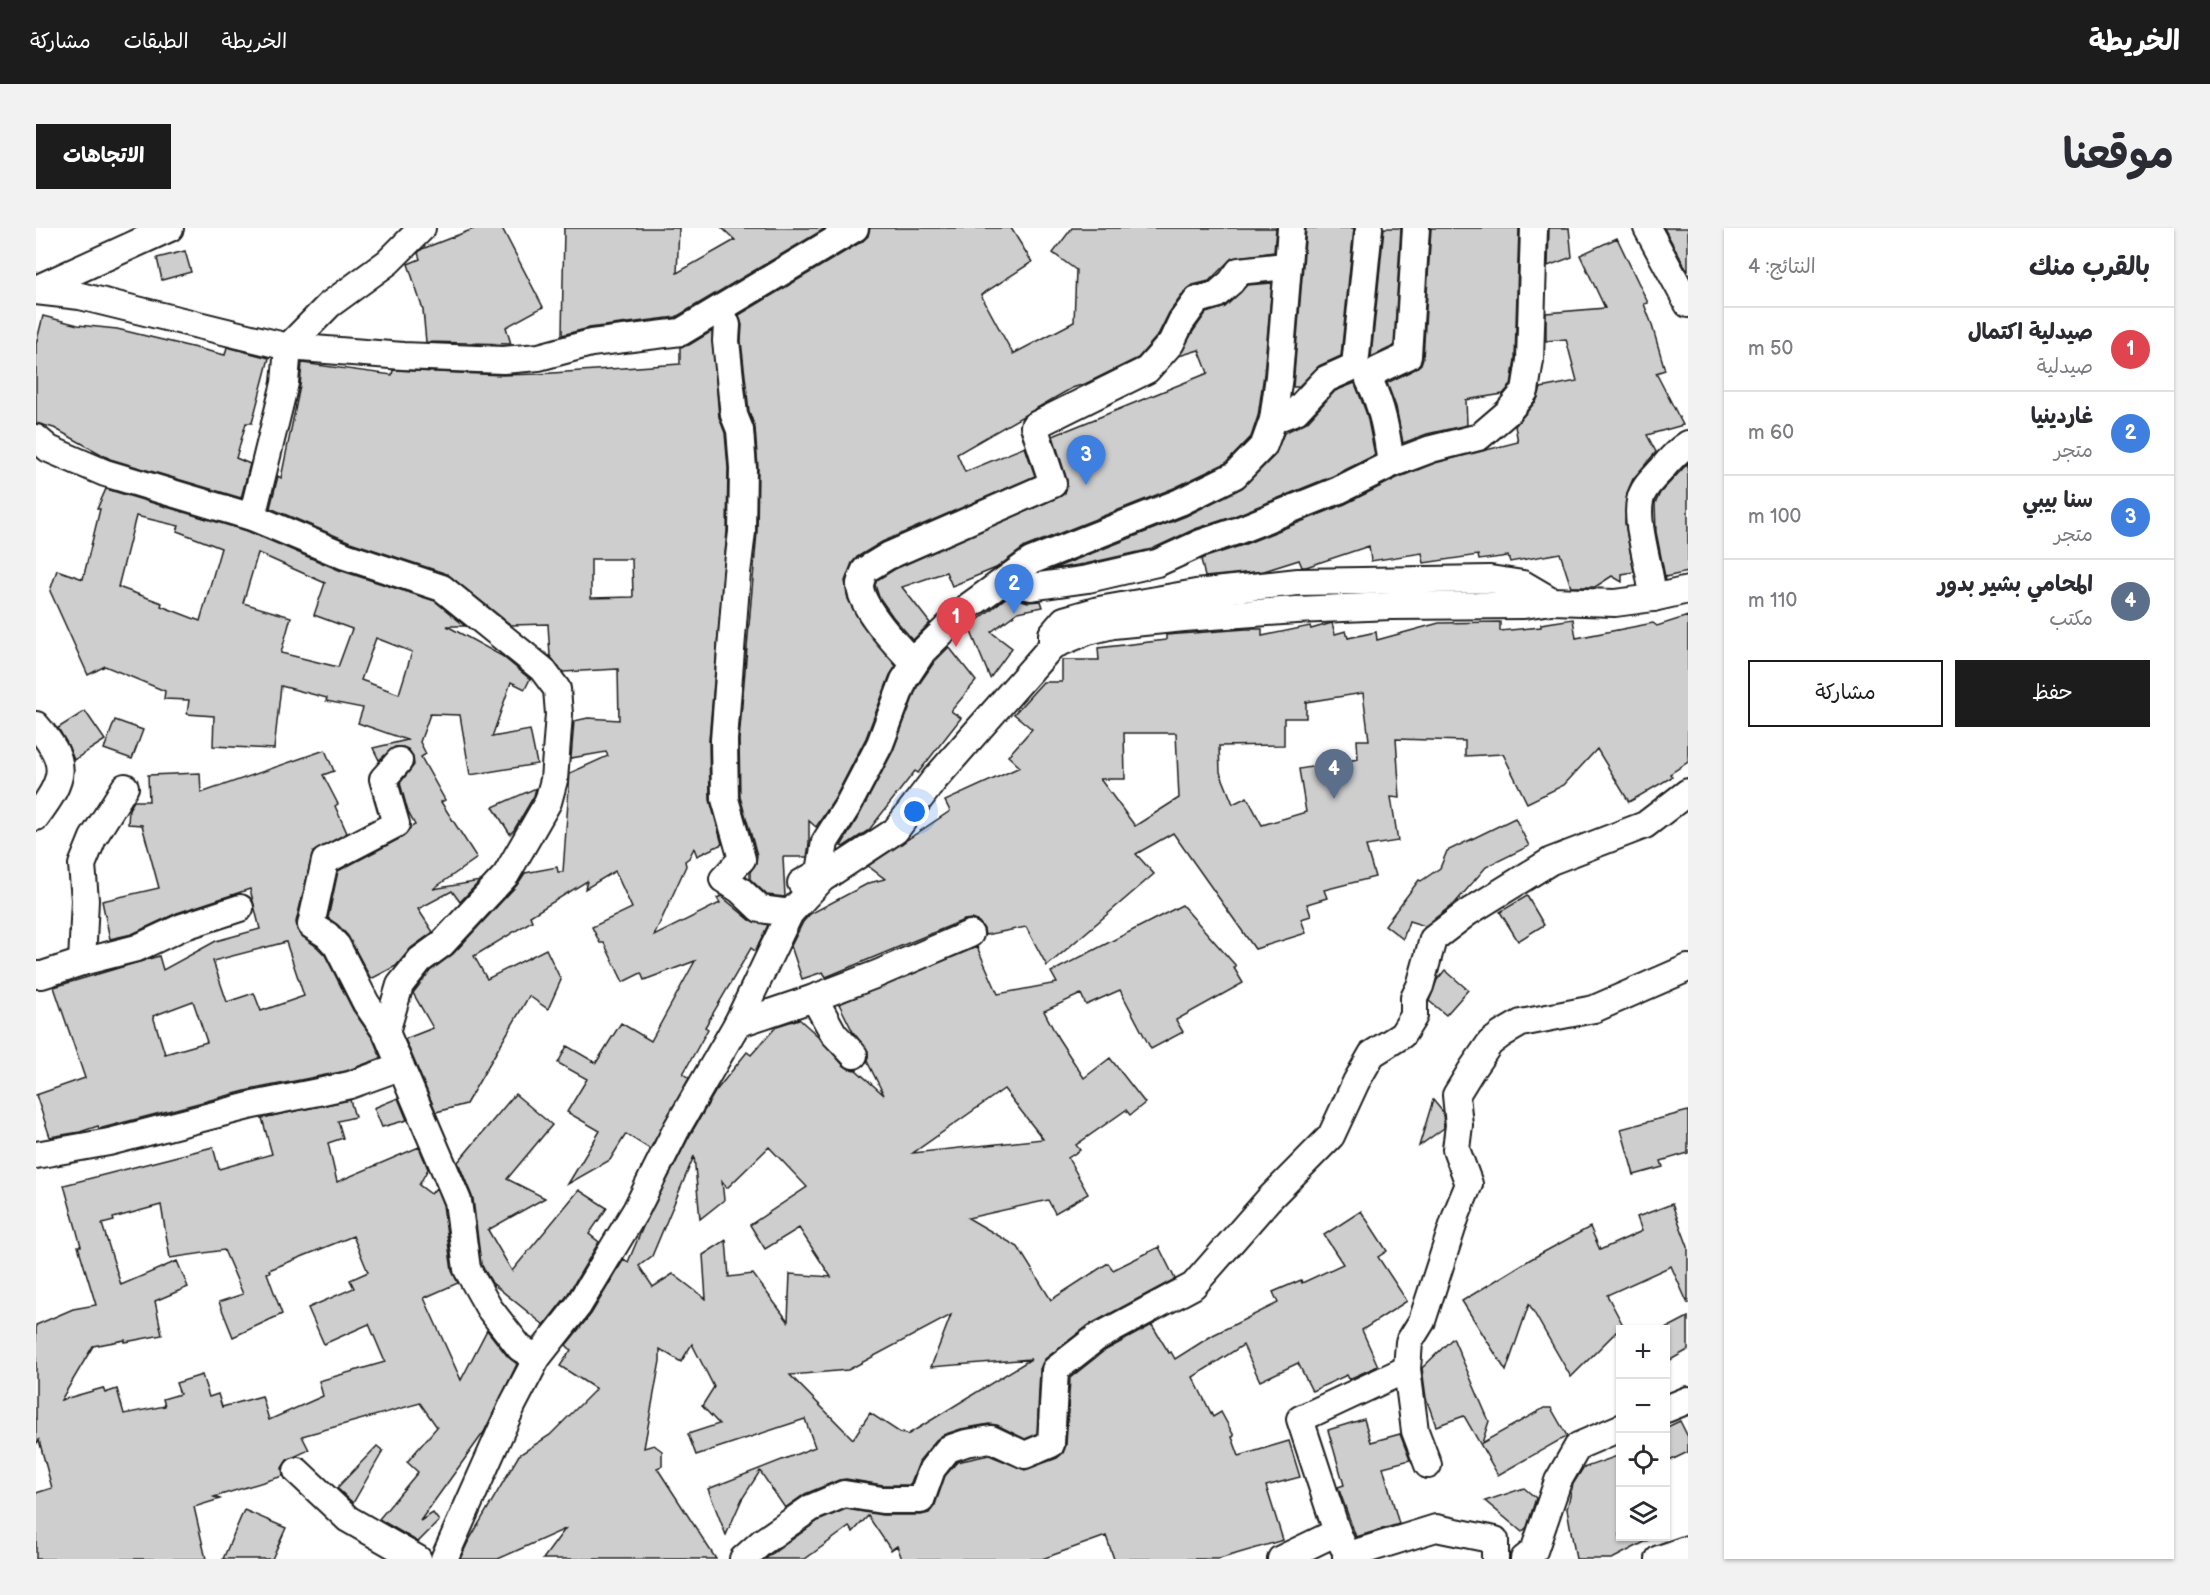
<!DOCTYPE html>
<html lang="ar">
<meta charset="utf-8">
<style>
body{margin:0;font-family:"Balsamiq Sans","Playpen Sans Arabic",sans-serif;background:#f2f2f3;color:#2b2b33;direction:rtl}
.controls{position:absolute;right:18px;bottom:18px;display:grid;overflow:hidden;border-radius:0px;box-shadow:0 2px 4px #0004}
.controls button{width:54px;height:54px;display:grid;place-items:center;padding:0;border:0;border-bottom:2px solid #e1e1e2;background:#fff;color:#2b2b33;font:30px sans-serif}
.you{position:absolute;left:879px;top:584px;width:21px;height:21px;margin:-15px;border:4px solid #fff;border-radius:50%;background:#1a73e8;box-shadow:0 0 0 9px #1a73e833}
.badge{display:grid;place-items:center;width:39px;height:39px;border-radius:50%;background:#1c1c1c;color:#fff;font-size:20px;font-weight:700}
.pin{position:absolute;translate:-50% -50px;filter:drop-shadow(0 2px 3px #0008)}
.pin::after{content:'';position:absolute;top:32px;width:21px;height:18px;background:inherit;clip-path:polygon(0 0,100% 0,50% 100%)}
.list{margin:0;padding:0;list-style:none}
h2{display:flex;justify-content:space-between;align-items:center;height:78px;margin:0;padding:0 24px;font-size:26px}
h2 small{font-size:20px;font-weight:400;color:#7c7c81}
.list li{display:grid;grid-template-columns:39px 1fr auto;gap:18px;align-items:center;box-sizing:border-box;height:84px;padding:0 24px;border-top:2px solid #e1e1e2}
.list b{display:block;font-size:22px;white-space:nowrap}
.list p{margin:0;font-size:20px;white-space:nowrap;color:#7c7c81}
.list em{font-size:20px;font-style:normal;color:#7c7c81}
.actions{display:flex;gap:12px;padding:18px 24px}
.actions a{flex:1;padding:14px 0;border:2px solid #1c1c1c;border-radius:0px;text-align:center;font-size:21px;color:#1c1c1c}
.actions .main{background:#1c1c1c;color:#fff}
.icon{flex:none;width:33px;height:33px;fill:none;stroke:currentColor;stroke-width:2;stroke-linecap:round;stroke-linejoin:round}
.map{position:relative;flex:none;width:1652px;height:1331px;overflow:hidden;direction:ltr;border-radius:0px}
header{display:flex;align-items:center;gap:36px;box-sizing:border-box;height:84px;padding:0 30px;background:#1c1c1c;color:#fff}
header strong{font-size:28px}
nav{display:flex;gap:33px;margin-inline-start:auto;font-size:21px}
.intro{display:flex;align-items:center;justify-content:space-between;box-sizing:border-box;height:144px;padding:0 36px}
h1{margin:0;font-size:42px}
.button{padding:15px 27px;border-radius:0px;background:#1c1c1c;color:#fff;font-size:21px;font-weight:700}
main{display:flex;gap:36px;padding:0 36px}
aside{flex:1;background:#fff;border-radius:0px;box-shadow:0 2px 4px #0004}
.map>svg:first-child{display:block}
.building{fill:#cecece;stroke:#1c1c1c;stroke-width:1.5;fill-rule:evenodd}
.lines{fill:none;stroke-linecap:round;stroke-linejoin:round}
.street-casing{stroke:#1c1c1c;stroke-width:30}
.street{stroke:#fff;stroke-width:26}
</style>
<header>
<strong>الخريطة</strong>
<nav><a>الخريطة</a><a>الطبقات</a><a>مشاركة</a></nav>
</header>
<div class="intro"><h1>موقعنا</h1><a class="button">الاتجاهات</a></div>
<main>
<aside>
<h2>بالقرب منك<small>النتائج: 4</small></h2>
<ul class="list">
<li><span class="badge" style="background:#e0444e">1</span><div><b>صيدلية اكتمال</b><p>صيدلية</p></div><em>50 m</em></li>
<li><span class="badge" style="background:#3f7fe0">2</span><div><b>غاردينيا</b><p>متجر</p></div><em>60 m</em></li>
<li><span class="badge" style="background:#3f7fe0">3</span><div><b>سنا بيبي</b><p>متجر</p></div><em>100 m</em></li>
<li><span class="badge" style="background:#5c6f8a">4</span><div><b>المحامي بشير بدور</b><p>مكتب</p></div><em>110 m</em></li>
</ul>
<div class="actions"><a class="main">حفظ</a><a>مشاركة</a></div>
</aside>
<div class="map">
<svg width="1652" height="1331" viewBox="0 0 1652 1331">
<rect width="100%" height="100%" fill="#fff"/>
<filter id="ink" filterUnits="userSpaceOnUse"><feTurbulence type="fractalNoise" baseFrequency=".0167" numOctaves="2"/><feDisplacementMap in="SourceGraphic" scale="12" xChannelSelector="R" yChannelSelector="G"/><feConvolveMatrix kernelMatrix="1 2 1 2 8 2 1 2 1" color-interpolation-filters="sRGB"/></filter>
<g filter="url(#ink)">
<g class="building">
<polygon points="440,0 466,0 507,79 470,99 475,116 390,114 387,82 372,36 384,31 382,25 386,21"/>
<polygon points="528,0 643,0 641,45 699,12 686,0 790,0 640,89 553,100 526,107"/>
<polygon points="834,0 975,0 996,34 945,67 977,126 1038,94 1040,42 1017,25 1036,0 1240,0 1238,24 1196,30 1173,53 1157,57 1149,63 1133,85 1122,107 1102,130 1049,156 1036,160 921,226 929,244 989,219 999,248 846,314 821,329 816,335 809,353 812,371 825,395 860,438 854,447 830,510 798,572 780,599 773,593 773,616 771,629 747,629 749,669 731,667 714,651 714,644 720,635 721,627 704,569 703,512 721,304 722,240 719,200 713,183 705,113 706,97 703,87 827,13 832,8"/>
<polygon points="1270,0 1318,0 1305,128 1283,138 1262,159 1257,159"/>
<polygon points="1348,0 1365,0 1358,118 1335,129"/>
<polygon points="1395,0 1483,0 1479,131 1475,157 1467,166 1430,172 1431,197 1391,206 1367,215 1360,179 1351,155 1379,141 1385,136 1387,130"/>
<polygon points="1513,0 1533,0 1536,29 1512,38"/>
<polygon points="1628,0 1652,0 1652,44"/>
<polygon points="1581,10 1612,75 1608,76 1615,94 1629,142 1620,145 1647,197 1611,207 1620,224 1597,251 1591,265 1589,295 1598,344 1586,346 1586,354 1576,348 1559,359 1535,359 1524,325 1474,334 1472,328 1443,332 1442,327 1388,335 1386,325 1335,333 1333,318 1270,339 1266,339 1263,332 1228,343 1169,349 1165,331 1170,329 1207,317 1309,276 1361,250 1399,235 1482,214 1479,198 1501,172 1505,160 1541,153 1530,111 1510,113 1510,85 1569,80 1544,27"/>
<polygon points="149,23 155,44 126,52 121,30"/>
<polygon points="1236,55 1228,146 1222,188 1215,209 1190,235 1138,260 989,319 960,340 916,358 910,344 866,359 894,395 877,412 857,389 843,369 839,357 841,352 859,341 1023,269 1029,265 1031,252 1017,208 1172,145 1163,122 1143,128 1158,102 1170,85 1189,79 1211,57"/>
<polygon points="7,88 42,97 81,101 189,127 191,119 233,130 216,195 210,195 200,230 214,236 205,270 74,231 18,200 0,195 0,116"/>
<path d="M676,103l7,86 6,16 3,35 -1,63 -18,209 1,60 12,44 -25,12 -3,-8 -5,10 -4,3 1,5 -32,70 66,-33 -3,-5 4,-2 29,24 18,5 -13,26 -4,-3 -46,79 3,2 -25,45 6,4 -39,71 -24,-15 -16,26 -42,24 32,-53 -33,-19 20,-33 -29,-16 9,-17 29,17 25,-40 30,18 44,-80 -51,19 -3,-7 -18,9 -19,-39h-4l-8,-16 40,-19 -17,-37 -30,18 2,-8 -57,35 2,5 -58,35 13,23 59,-30 15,31 -13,29 -19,-13 -63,108 -30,8 -31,-73 28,-11 -20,-35 17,-22 23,-17 64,-69 8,-12 32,-6 1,5h5l7,-99 38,-17 -2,-4 -35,6 3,-37 14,-3 31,2 -1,-51 -55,3 -13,-16 -2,-32 -37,1 -64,-51 -97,-32 -80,-34 8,-32 3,2 19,-92 2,-23 90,12 1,-5 109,5 36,-1 142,-10v-17l9,-2zM555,331h41l1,38 -42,1z"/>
<polygon points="1319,155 1331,187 1339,227 1297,248 1196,289 1159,301 1116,321 1049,336 1016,341 1150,288 1206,260 1239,227 1248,205 1271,194 1299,163"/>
<polygon points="1652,235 1652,344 1629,349 1620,304 1619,276 1624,265"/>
<path d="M70,261l141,42 92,39 96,31 30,25h-18l55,30 28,23 -5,10 -14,-7 -19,55 38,-7 7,34 -67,11 -10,-60 -30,-1 -10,28 6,12 -5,3 24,43 -4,2 36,56 -44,31 47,-8 -20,21 -8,-11 -34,18 15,23 -22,16 -15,18 -25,13 -23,-43 -10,-11 -10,-7 10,-47 65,-34 8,-10 4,-2 -7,-13 -8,-29 14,-18 -1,-9 -5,-7 -5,-2h-8l-16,13 -6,-12 34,-8 -49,-17 5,-15 -37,-7 1,-3 -46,-12 -7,63 -61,-3 1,-30 -27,-2 2,-14 -25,-1 1,-8 -60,-25 -17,9 -38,-84 7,-21 26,9 17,-70h-3zM100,288l43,10 -2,5 44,17 -21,73 -39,-15 1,-3 -44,-16zM222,325l67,30 -11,32 38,14 -14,38 -57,-14 10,-36 -48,-14zM340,410l36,14 -13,42 -38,-14z"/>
<polygon points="972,368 992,374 1005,373 1007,379 982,384 955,404 976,420 954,450 933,399"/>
<path d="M1652,388v146l-18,12 2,3 -43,25 -32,-53 -33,36 -37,18 -24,-49 -38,2v-15l-69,-2 4,59 -9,-1 7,44 -32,5 9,31 -51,13 3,8 -20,6 4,12 -10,3 5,14 -51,16 -82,-116 -37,21 18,20 -107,92 -21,-39 -41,8 -1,-6 -5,-7 -8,-3 -7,1 -138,57 -3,-5 -21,7 -11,-33 12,-24 7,-8 59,-31 16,-4 -17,-13 82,-55 -5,-10 75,-34 -12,-11 24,-27 -18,-15 29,-32h19v-22h37l-1,-12 68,-8v-5l80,-6h16v7l48,-10 1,3 21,-6 3,11 11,-3 2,7 28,-6 1,8 62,-17 61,-1v9l41,-4v-3l32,-5 3,19 77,-15 4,3zM1327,465l6,47h-12l1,19 -59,10 7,43 -44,13 -15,-28 -14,7 -13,-32 -1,-26 65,-1v-27h22v-16zM1088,505h52l3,65 -44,28 -35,-47h25z"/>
<polygon points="913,419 940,453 915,483 925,490 882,545 879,543 833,602 807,619 805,618 824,586 857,523 881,459 899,433"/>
<polygon points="49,483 69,512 38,532 32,517 22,500"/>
<polygon points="79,492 107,502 96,531 68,521"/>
<path d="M289,522l9,21 -11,4 15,29 -3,2 12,27 -34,19 -17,70 1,8 6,7 14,10 8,8 28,55 20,29 8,19 -35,13 -97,19 -143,37 -7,2 -1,-3 -18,6 -30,5 -14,-42 49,-17 -31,-91 105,-31 4,14 53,-29 44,-12 -10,-40 -73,24 -45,21 -22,5 -8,-38 57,-13 -17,-63 -14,-1 1,-15 5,-8h15l-1,-26 52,-2 1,20zM250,714l18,54 -43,15 -7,-18 -27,9 -14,-41zM157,773l14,41 -42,12 -12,-38z"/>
<polygon points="500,560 498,568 478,602 474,606 457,579"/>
<polygon points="1479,590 1493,618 1450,639 1420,674 1389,698 1373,693 1367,711 1349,697 1383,652 1385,653 1404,640 1411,623"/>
<polygon points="1491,668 1508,697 1482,713 1464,684"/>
<path d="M1146,677l54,61 -2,2 9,15 -67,37 7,12 -32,17 -31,-59 -34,15 -5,-11 -37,17 14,27 26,40 26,-20 35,45 -15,12 -4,-5 -50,35 4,5 -12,8 20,36 -33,19 -7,-13 -80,18 50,29 33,53 57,-37 5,7 46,-23 16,32 -86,46 -44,34 -5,10 -3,65 -12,5 -28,-14 -8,-1 -28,5 -18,6 -7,5 -16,20 -10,25h-27l-37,-6 -7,1 -34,14 -20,14 -25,-37 -18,28 -16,36 -18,-46 107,-42 -10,-28 -109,36 -8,-21 31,-10 -17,-18 12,-19 -22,-43 -11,18 -21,-13v12l-16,87 10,-3 8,6v15l-5,2 59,91h-173l22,-30 -67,30h-38l8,-17 51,-87 31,-20 46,-46 -36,-23 11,-16 -5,-5 25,-31 33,-55 4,3 15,-35 47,-92 25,-43 32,-40 4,3 26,-29 22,-7 19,17 25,29 6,4 7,1 28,25 -17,-34 1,-10 -15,-19 -14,-28 138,-57 21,47 59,-11 -6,-11zM968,861l39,50 -130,14zM733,919l38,40 -57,38 15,24 34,-21 32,49 -41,-3 -2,47 -35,-47 -24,3 -3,-37 -23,15 3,44 -33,-25 -20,13 -14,-21 13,-10 42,-100 6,63 24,-19 -2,-19 5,7zM915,1087l-20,52 100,-8 -124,76 -4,-3 -1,2 -32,-21 -17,26 -63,-64 58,-5z"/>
<polygon points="1409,742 1432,762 1410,787 1393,773 1401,752"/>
<polygon points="479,866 516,897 471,951 509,970 452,1002 476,1043 543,962 571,980 553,1006 563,1014 530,1069 508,1097 456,1055 445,1036 437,971 422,934"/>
<polygon points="362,870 371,892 346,899 338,880"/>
<path d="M314,872l5,17 -17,4 5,17 -15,5 9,39 82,-35 9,22 -9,16 12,9 5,-6 7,17 9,66 6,12 -34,15 37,82 26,-50 21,27 9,7 -33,68 -64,89 13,-8 6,8 -21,21 -39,-23 39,-47 -11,-10 30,-35 -17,-24 -118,33 7,14 -22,10 -5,8 1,8 -69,21 6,2 -26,8 12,52h-170v-66l16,-5 -13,-48 -3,4v-119l37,-16 23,-4 -18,-59h3l-17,-61 149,-38 6,22 53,-15 -10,-36zM125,977l9,53 54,-8 19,44 -24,8 14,35 49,-23 -15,-41 3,-1 -1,-2 84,-34 15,36 -18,8 4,8 -46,20 16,36 45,-20 16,38 -66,19 4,15 -54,24 -7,-24 -40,11 -4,-13 -9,3 -7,-22 -26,8 4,11 -17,5 2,7 -41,8 -7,-25 -12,4 -2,-5 -42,12 32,-54 32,-6v2l37,-7 -7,-34 33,-14 -11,-26 -56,24 -19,-61 12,-3 -1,-3z"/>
<polygon points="1397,872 1407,884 1408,900 1383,918"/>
<polygon points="1652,883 1652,925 1625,933 1627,939 1598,947 1585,901"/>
<polygon points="1636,976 1652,1019 1652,1076 1635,1038 1571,1067 1587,1097 1535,1149 1493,1076 1470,1143 1426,1073 1495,1031 1554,999 1564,1022 1606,1003 1601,989"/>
<polygon points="1325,983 1351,1023 1342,1029 1371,1073 1326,1102 1342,1138 1313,1151 1311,1147 1276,1163 1262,1135 1224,1153 1207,1117 1157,1149 1177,1189 1185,1184 1198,1208 1196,1209 1203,1228 1253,1213 1264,1249 1230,1258 1247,1312 1183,1331 1078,1331 1070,1308 1006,1331 866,1331 861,1318 855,1322 832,1288 817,1304 813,1299 769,1331 729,1331 782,1293 810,1281 846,1287 885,1287 893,1285 899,1277 909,1248 921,1234 953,1227 989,1242 1021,1230 1027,1225 1030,1217 1034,1150 1068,1123 1116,1097 1133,1125 1135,1124 1139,1131 1177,1107 1242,1075 1237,1064 1265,1052 1266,1055 1307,1036 1288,1007"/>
<polygon points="1652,1089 1652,1122 1629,1135 1629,1101"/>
<polygon points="1417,1110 1453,1193 1446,1215 1508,1180 1515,1180 1531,1208 1462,1247 1428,1188 1400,1198 1390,1170 1386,1140"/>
<polygon points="1328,1191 1335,1214 1364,1206 1374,1232 1347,1239 1363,1296 1320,1309 1302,1259 1308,1257 1292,1202"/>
<polygon points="1644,1193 1652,1209 1652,1224 1629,1235 1629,1200"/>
<polygon points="341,1218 347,1223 317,1275 301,1260"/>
<polygon points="1584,1227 1584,1308 1620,1308 1576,1331 1540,1331 1531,1281 1537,1256 1547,1240"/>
<polygon points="1488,1260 1500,1270 1491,1299 1486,1304 1449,1273"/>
<polygon points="208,1282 250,1300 236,1331 187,1331"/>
</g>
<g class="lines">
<g class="street-casing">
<g id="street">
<polyline points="1611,0 1652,76"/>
<polyline points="0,61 134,0"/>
<polyline points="0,63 44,68 252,119 367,128 467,132 503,129 555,115 645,104 819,0"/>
<polyline points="684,81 691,97 690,113 698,187 704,202 707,240 706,304 701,345 688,512 689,571 706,631 687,651 704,662 724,681 754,685"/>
<polyline points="1319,138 1333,0"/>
<polyline points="1237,192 1260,183 1290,151 1319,138"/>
<polyline points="0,210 13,221 69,245 216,289 309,328 406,360 506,441 521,461 523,486 518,552 512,574 470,647 406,716 384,732 364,757 350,804"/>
<path d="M1355,236c-4,-29 -8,-57 -22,-84l9,-10 30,-14 8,-128"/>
<polyline points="216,289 249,155 252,119 293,77 352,34 386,0"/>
<polyline points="971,351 983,356 995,359 1052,351 1121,335 1165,315 1201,303 1303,262 1355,236 1395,221 1443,209 1471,185 1489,163 1494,132 1498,0"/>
<polyline points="1617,370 1652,362"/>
<path d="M1016,418v-12l12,-14 35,-10 97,-17 102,-11 192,-3 33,5 29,17 63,2 38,-5c-2,-28 -18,-73 -13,-97 2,-13 13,-22 21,-31 8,-10 16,-19 27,-26"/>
<path d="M878,435c-15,-15 -55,-57 -54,-79 1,-4 3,-10 5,-14l23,-14 165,-72 -19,-58 113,-56 24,-27 10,-21 16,-22 19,-5 15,-13 8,-11 37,-4 10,3"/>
<path d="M0,497c34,39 29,53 0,92"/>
<polyline points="363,533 347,551 360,596 289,633 275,697 291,707 301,718 330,775 350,804 422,973 431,1041 453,1080 484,1120 501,1130"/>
<polyline points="765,655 784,644 789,614 811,579 844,516 868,452 887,423 933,378 995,333 1144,274 1199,247 1228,217 1237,192 1243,148 1255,0"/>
<polyline points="46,734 49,672 46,637 57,610 89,559"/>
<polyline points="0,747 6,747 46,734 101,720 146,699 204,680"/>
<polyline points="778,770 798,806 818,827"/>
<polyline points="701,796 778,770 841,746 934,706"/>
<polyline points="0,927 73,914 217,877 287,863 314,857 364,839"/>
<polyline points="1371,1141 1373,1114 1386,1093 1421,985 1433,956 1420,921 1423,897 1420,867 1436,841 1454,815 1466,806 1485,795 1558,781 1652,740"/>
<polyline points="1630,1181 1652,1172"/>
<polyline points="261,1243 312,1291 382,1331"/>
<polyline points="1301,1304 1264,1191 1371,1141 1379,1203 1392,1237"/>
<polyline points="1310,1328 1400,1300 1459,1312 1459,1331"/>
<polyline points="408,1331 477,1176 501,1130 542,1078 600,982 641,900 701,796 754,685 786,651 859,603 898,552 1016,418 1052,403 1077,397 1148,390 1260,382 1355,378 1488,377 1516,373"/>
<polyline points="707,1331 726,1314 775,1280 808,1266 846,1272 885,1272 896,1241 912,1221 930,1215 955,1211 989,1227 1015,1216 1019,1142 1060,1110 1157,1058 1232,972 1295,908 1320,854 1336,826 1366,807 1378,788 1378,770 1384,758 1397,711 1431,685 1515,633 1609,597 1652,564"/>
<polyline points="1245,1331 1301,1304 1307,1318"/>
<polyline points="1488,1331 1498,1323 1522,1253 1542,1218 1584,1200"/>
<polyline points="1623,1331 1652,1321"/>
</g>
</g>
<use href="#street" class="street"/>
</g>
</g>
</svg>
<div class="controls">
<button>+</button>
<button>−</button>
<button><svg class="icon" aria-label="locate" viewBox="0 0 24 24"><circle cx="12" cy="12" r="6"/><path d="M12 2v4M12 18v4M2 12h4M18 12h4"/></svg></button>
<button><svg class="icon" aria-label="layers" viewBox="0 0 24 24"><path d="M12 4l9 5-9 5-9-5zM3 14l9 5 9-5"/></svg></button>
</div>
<div class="you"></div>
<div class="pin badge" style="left:920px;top:419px;background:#e0444e">1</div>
<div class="pin badge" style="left:978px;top:386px;background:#3f7fe0">2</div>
<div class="pin badge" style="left:1050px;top:257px;background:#3f7fe0">3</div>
<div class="pin badge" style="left:1298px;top:571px;background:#5c6f8a">4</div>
</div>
</main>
